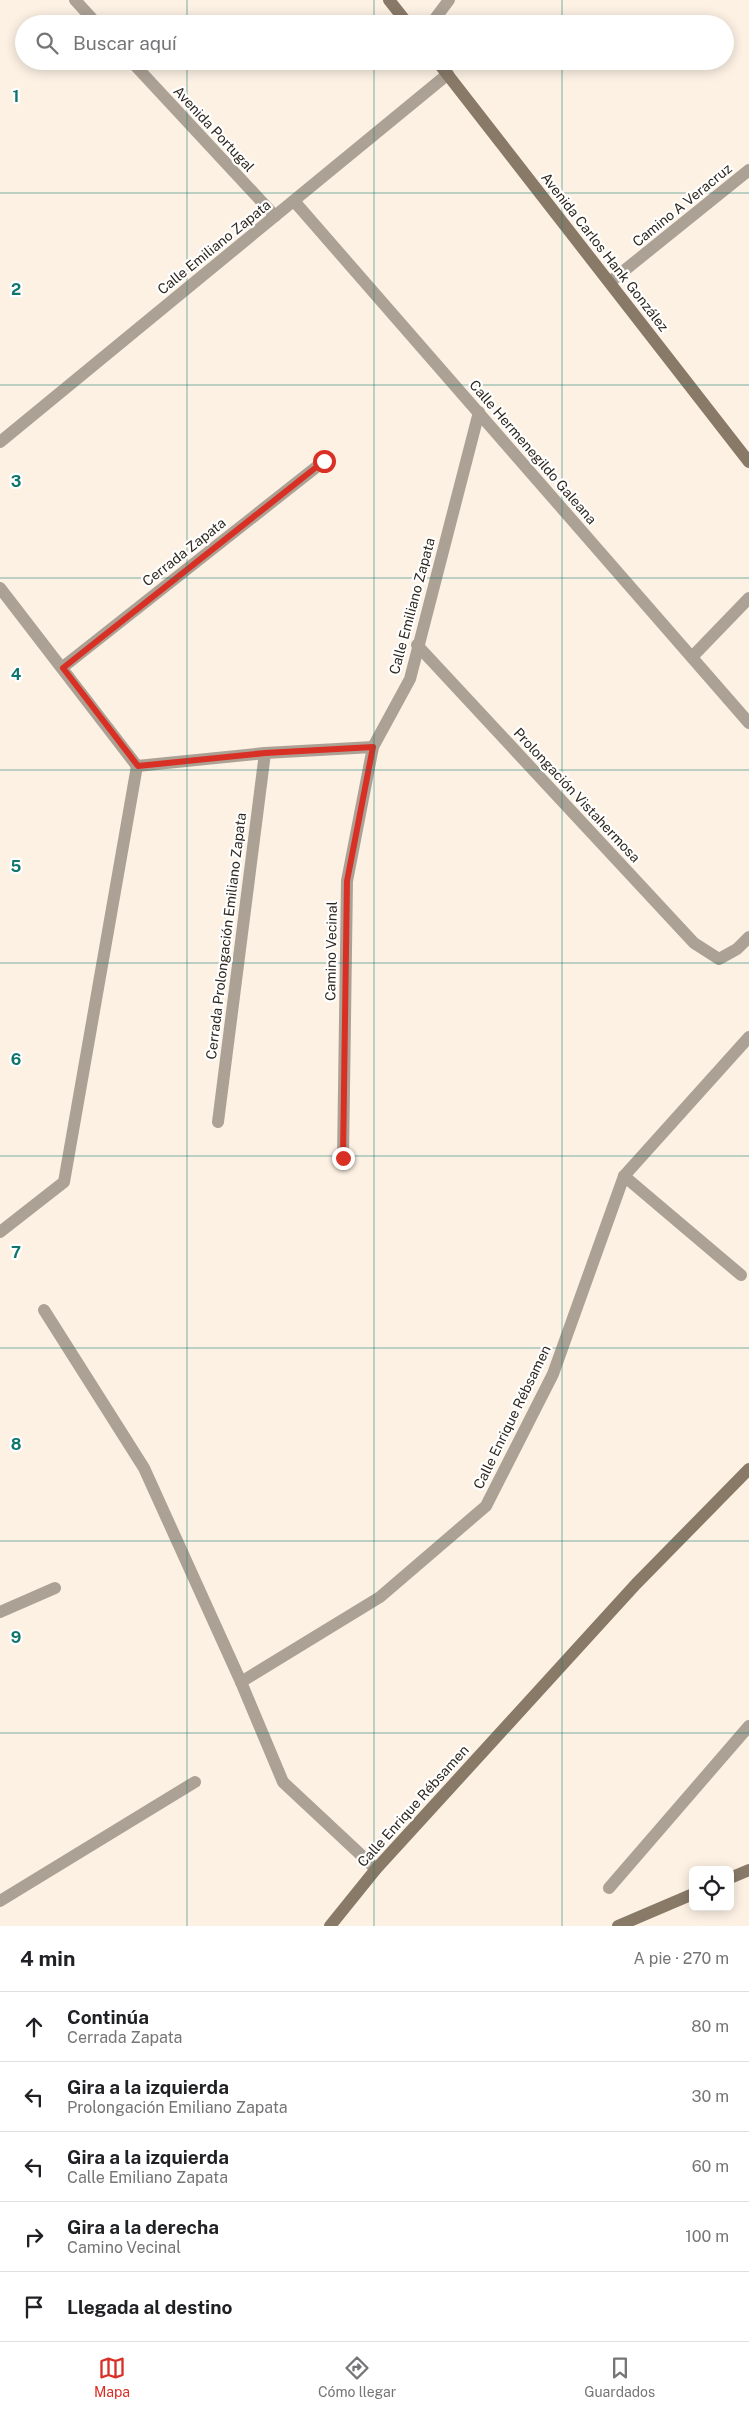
<!DOCTYPE html>
<html lang="es">
<meta charset="utf-8">
<style>
body{margin:0;font-family:"Public Sans",sans-serif;background:#f2f2f2;color:#202124}
.controls{position:absolute;right:15px;bottom:15px;display:grid;overflow:hidden;border-radius:8px;box-shadow:0 2px 12px #0003}
.controls button{width:45px;height:45px;display:grid;place-items:center;padding:0;border:0;border-bottom:1px solid #e0e0e0;background:#fff;color:#202124;font:25px sans-serif}
.stop{position:absolute;width:15px;height:15px;margin:-11px;border:4px solid #d93025;border-radius:50%;background:#fff}
.stop.end{background:#d93025;border-color:#fff;box-shadow:0 1px 5px #0008}
.list{margin:0;padding:0;list-style:none}
h2{display:flex;justify-content:space-between;align-items:center;height:65px;margin:0;padding:0 20px;font-size:21px}
h2 small{font-size:16px;font-weight:400;color:#757577}
.list li{display:grid;grid-template-columns:32px 1fr auto;gap:15px;align-items:center;box-sizing:border-box;height:70px;padding:0 20px;border-top:1px solid #e0e0e0}
.list b{display:block;font-size:19px;white-space:nowrap}
.list p{margin:0;font-size:16px;white-space:nowrap;color:#757577}
.list em{font-size:16px;font-style:normal;color:#757577}
.icon{flex:none;width:28px;height:28px;fill:none;stroke:currentColor;stroke-width:2;stroke-linecap:round;stroke-linejoin:round}
.map{position:relative;flex:none;width:749px;height:1926px;overflow:hidden}
.search{position:absolute;background:#fff;box-shadow:0 2px 12px #0003;left:15px;right:15px;top:15px;height:55px;display:flex;align-items:center;gap:12px;box-sizing:border-box;padding:0 18px;border-radius:28px;color:#757577;font-size:19px}
.sheet{height:415px;background:#fff}
nav{display:flex;justify-content:space-around;align-items:center;box-sizing:border-box;height:70px;border-top:1px solid #e0e0e0;background:#fff;font-size:14px;color:#757577}
nav a{display:grid;justify-items:center;gap:2px}
nav .on{color:#d93025}
.map>svg:first-child{display:block}
.lines{fill:none;stroke-linecap:round;stroke-linejoin:round}
.street{stroke:#aca195;stroke-width:12}
.secondary{stroke:#897a68;stroke-width:12}
.route{stroke:#d93025;stroke-width:6}
.grid{fill:none;stroke:#0f766e;stroke-width:1;stroke-opacity:0.55}
.labels{text-anchor:middle;dominant-baseline:central;stroke-width:4.5;stroke-linejoin:round;paint-order:stroke}
.street-label{font-size:14px;fill:#2f281f;stroke:#fff}
.grid-label{font-size:16px;text-anchor:middle;font-weight:bold;fill:#0f766e;stroke:#fff;stroke-width:4.5;stroke-linejoin:round;paint-order:stroke}
</style>
<div class="map">
<svg width="749" height="1926" viewBox="0 0 749 1926">
<rect width="100%" height="100%" fill="#fcf1e3"/>
<g class="lines">
<g class="street">
<polyline points="75,0 97,24"/>
<polyline points="431,24 449,0"/>
<polyline points="131,61 275,216"/>
<polyline points="294,201 749,723"/>
<polyline points="610,282 749,170"/>
<polyline points="0,442 448,74"/>
<polyline points="0,588 137,766"/>
<polyline points="417,645 694,943 719,959 737,949 749,937"/>
<polyline points="692,657 749,598"/>
<polyline points="63,667 324,461"/>
<polyline points="137,766 265,753 373,747"/>
<polyline points="218,1122 265,753"/>
<polyline points="343,1158 347,881 373,747 410,679 479,412"/>
<polyline points="624,1176 741,1275"/>
<polyline points="0,1232 64,1182 137,766"/>
<polyline points="44,1310 144,1468 241,1682 283,1782 376,1869"/>
<polyline points="0,1612 55,1588"/>
<polyline points="241,1682 380,1597 486,1506 553,1374 624,1176 749,1037"/>
<polyline points="609,1888 749,1726"/>
<polyline points="0,1901 195,1782"/>
</g>
<g class="secondary">
<polyline points="389,0 408,24"/>
<polyline points="437,61 749,462"/>
<polyline points="730,1878 749,1870"/>
<polyline points="330,1926 376,1869 636,1584 749,1469"/>
<polyline points="618,1926 693,1894"/>
</g>
</g>
<g class="lines">
<polyline class="route" points="324,461 63,668 138,766 265,753 373,747 347,881 343,1158"/>
</g>
<path class="grid" d="M187,0v24M374,0v24M562,0v24M187,61v1865M374,61v1865M562,61v1865M0,193h749M0,385h749M0,578h749M0,770h749M0,963h749M0,1156h749M0,1348h749M0,1541h749M0,1733h749"/>
<g class="labels">
<g class="street-label">
<text transform="translate(214 129) rotate(47)">Avenida Portugal</text>
<text transform="translate(682 205) rotate(-39)">Camino A Veracruz</text>
<text transform="translate(214 247) rotate(-39)">Calle Emiliano Zapata</text>
<text transform="translate(605 252) rotate(52)">Avenida Carlos Hank González</text>
<text transform="translate(533 452) rotate(49)">Calle Hermenegildo Galeana</text>
<text transform="translate(184 552) rotate(-38)">Cerrada Zapata</text>
<text transform="translate(412 606) rotate(-75)">Calle Emiliano Zapata</text>
<text transform="translate(577 795) rotate(47)">Prolongación Vistahermosa</text>
<text transform="translate(226 936) rotate(-83)">Cerrada Prolongación Emiliano Zapata</text>
<text transform="translate(331 951) rotate(-89)">Camino Vecinal</text>
<text transform="translate(512 1417) rotate(-64)">Calle Enrique Rébsamen</text>
<text transform="translate(413 1806) rotate(-48)">Calle Enrique Rébsamen</text>
</g>
</g>
<g class="grid-label">
<text x="16" y="102">1</text>
<text x="16" y="295">2</text>
<text x="16" y="487">3</text>
<text x="16" y="680">4</text>
<text x="16" y="872">5</text>
<text x="16" y="1065">6</text>
<text x="16" y="1258">7</text>
<text x="16" y="1450">8</text>
<text x="16" y="1643">9</text>
</g>
</svg>
<div class="controls">
<button><svg class="icon" aria-label="locate" viewBox="0 0 24 24"><circle cx="12" cy="12" r="6"/><path d="M12 2v4M12 18v4M2 12h4M18 12h4"/></svg></button>
</div>
<div class="stop" style="left:324px;top:461px"></div>
<div class="stop end" style="left:343px;top:1158px"></div>
<div class="search"><svg class="icon" aria-label="search" viewBox="0 0 24 24"><circle cx="10" cy="10" r="6"/><path d="M15 15l6 6"/></svg>Buscar aquí</div>
</div>
<section class="sheet">
<h2>4 min<small>A pie · 270 m</small></h2>
<ul class="list">
<li><svg class="icon" aria-label="ahead" viewBox="0 0 24 24"><path d="M12 20V5M6 11l6-6 6 6"/></svg><div><b>Continúa</b><p>Cerrada Zapata</p></div><em>80 m</em></li>
<li><svg class="icon" aria-label="left" viewBox="0 0 24 24"><path d="M17 20v-9H6M10 6l-5 5 5 5"/></svg><div><b>Gira a la izquierda</b><p>Prolongación Emiliano Zapata</p></div><em>30 m</em></li>
<li><svg class="icon" aria-label="left" viewBox="0 0 24 24"><path d="M17 20v-9H6M10 6l-5 5 5 5"/></svg><div><b>Gira a la izquierda</b><p>Calle Emiliano Zapata</p></div><em>60 m</em></li>
<li><svg class="icon" aria-label="right" viewBox="0 0 24 24"><path d="M7 20v-9h11M14 6l5 5-5 5"/></svg><div><b>Gira a la derecha</b><p>Camino Vecinal</p></div><em>100 m</em></li>
<li><svg class="icon" aria-label="arrive" viewBox="0 0 24 24"><path d="M6 21V4h12l-3 4 3 4H6"/></svg><div><b>Llegada al destino</b></div></li>
</ul>
</section>
<nav>
<a class="on"><svg class="icon" aria-label="map" viewBox="0 0 24 24"><path d="M3 6l6-2 6 2 6-2v14l-6 2-6-2-6 2zM9 4v14M15 6v14"/></svg>Mapa</a>
<a><svg class="icon" aria-label="directions" viewBox="0 0 24 24"><path d="M12 3l9 9-9 9-9-9zM9 14v-3h6M13 9l2 2-2 2"/></svg>Cómo llegar</a>
<a><svg class="icon" aria-label="saved" viewBox="0 0 24 24"><path d="M7 4h10v16l-5-4-5 4z"/></svg>Guardados</a>
</nav>
